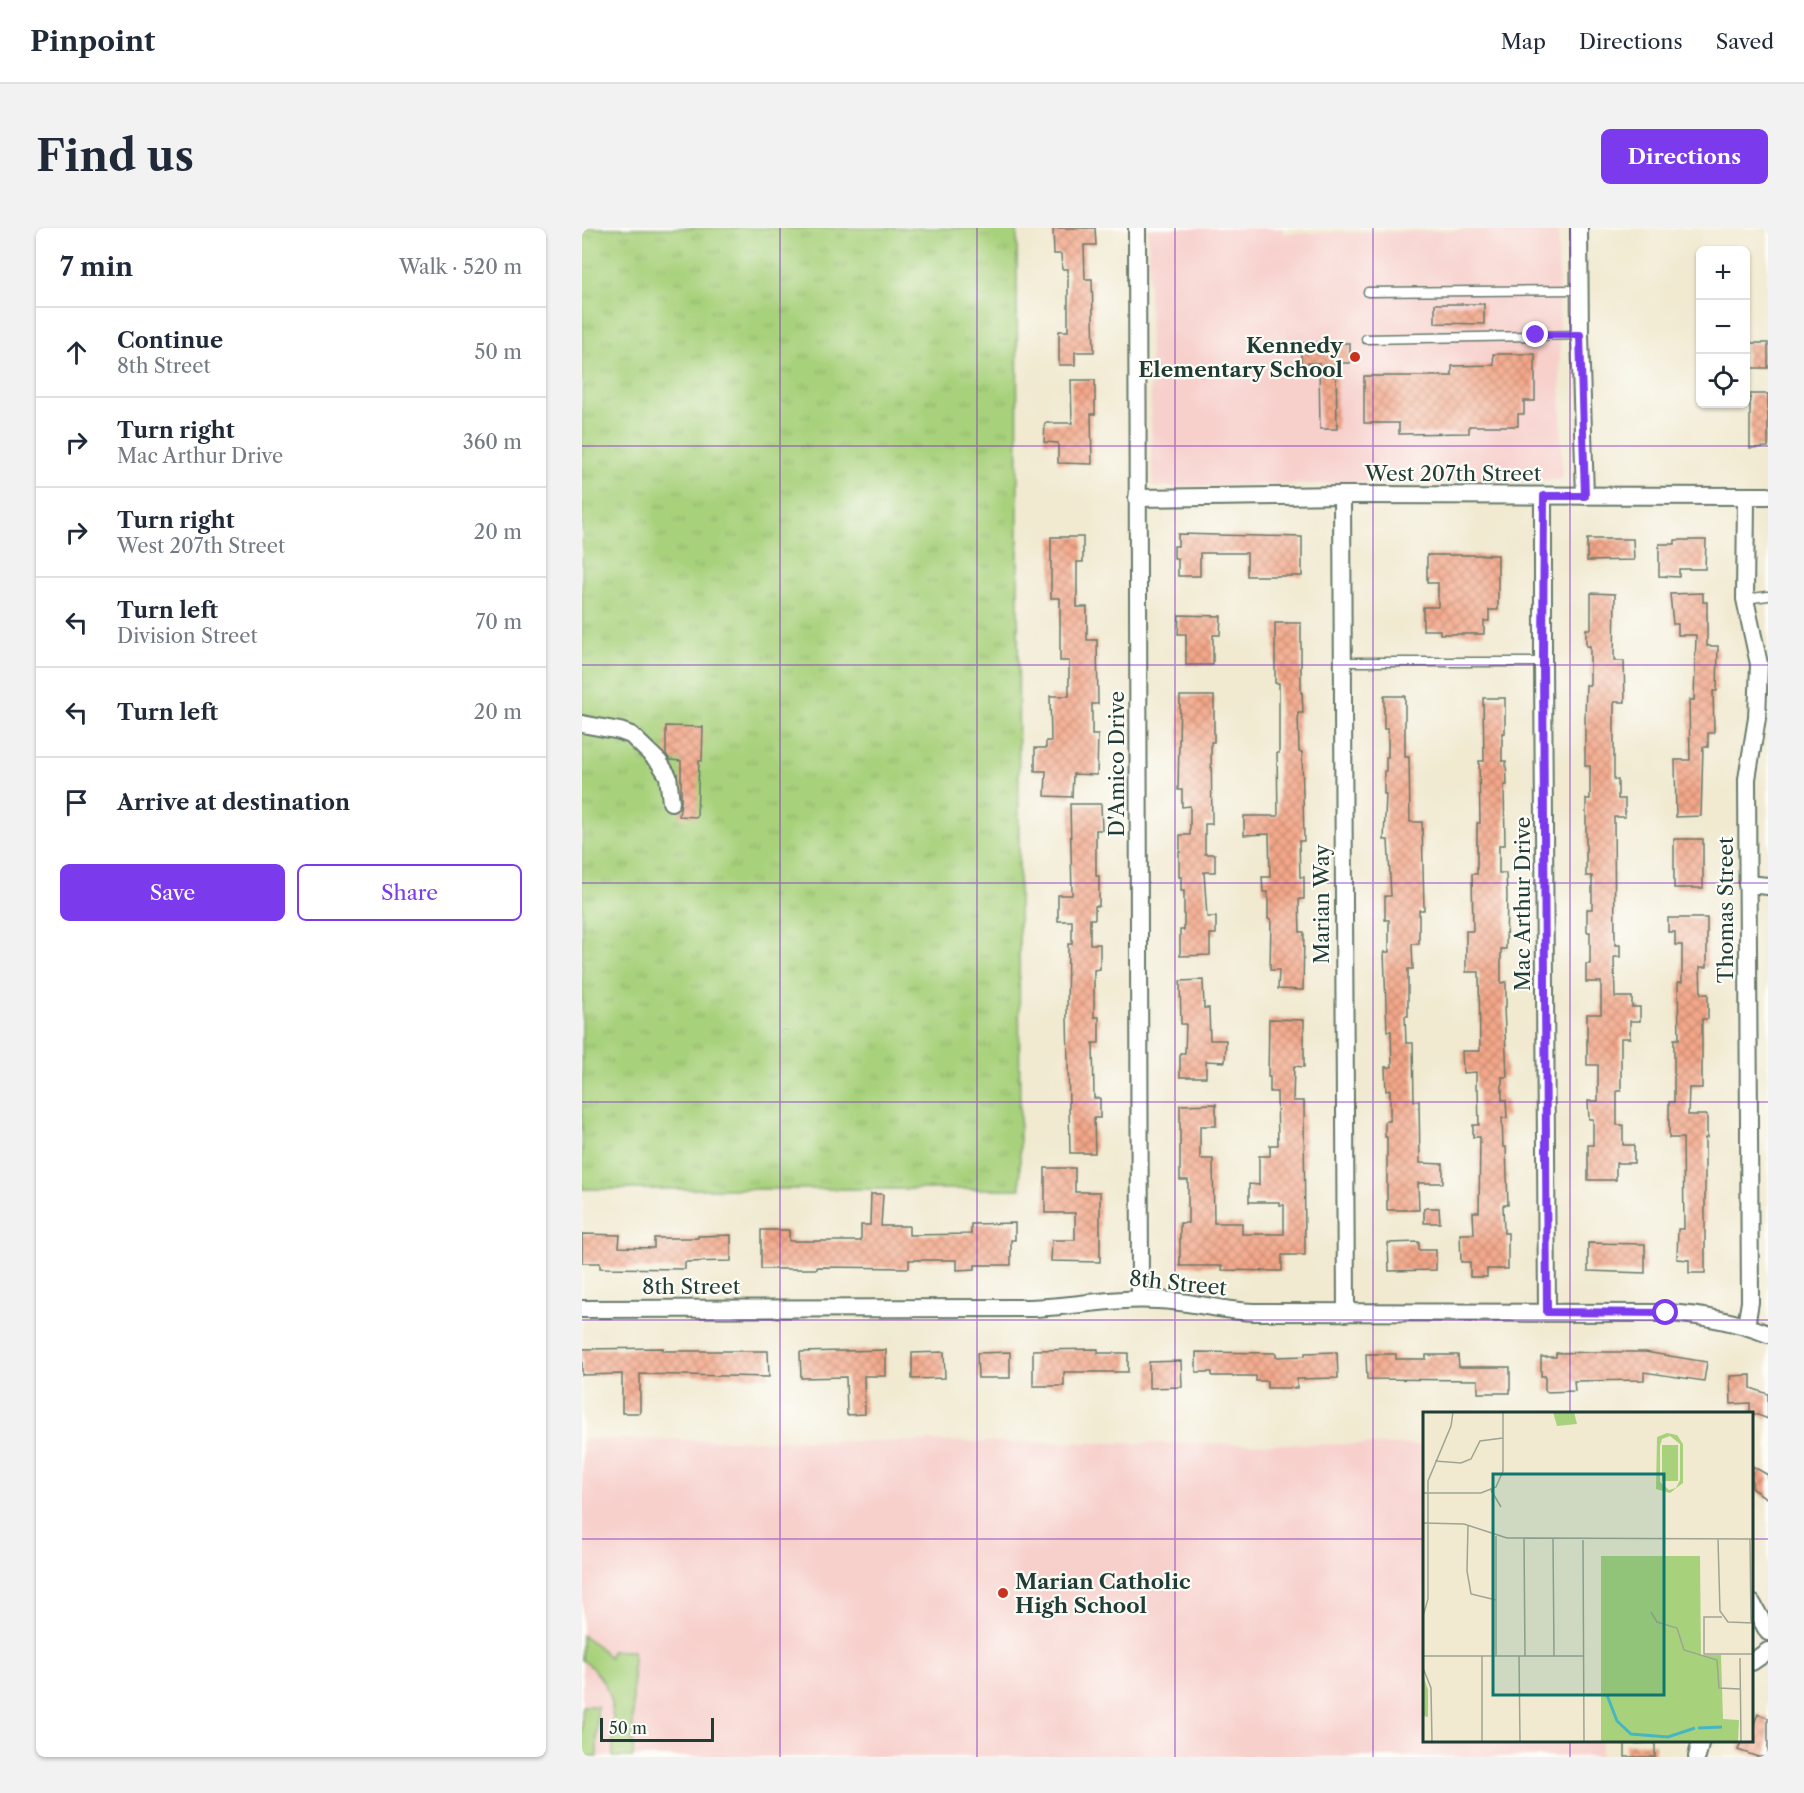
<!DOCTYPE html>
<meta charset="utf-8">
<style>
body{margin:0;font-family:"Libre Caslon Text",serif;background:#f2f2f3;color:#1f2937}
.controls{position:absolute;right:18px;top:18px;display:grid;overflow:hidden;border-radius:9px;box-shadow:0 2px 4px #0004}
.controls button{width:54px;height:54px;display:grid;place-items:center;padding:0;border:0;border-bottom:2px solid #e0e1e3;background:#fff;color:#1f2937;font:30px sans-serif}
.scale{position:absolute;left:18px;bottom:15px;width:114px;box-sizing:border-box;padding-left:6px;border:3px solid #1f3d34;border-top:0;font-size:16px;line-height:21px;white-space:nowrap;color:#1f3d34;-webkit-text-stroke:4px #fdfcf7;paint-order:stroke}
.stop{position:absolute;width:18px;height:18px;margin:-14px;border:4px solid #7c3aed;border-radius:50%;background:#fff}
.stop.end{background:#7c3aed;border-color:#fff;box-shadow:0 2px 6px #0008}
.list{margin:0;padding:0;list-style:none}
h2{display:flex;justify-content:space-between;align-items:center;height:78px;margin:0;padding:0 24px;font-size:26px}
h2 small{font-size:20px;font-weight:400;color:#747a83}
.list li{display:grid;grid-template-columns:39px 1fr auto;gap:18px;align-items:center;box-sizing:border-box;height:90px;padding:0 24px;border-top:2px solid #e0e1e3}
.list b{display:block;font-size:22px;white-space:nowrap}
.list p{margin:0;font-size:20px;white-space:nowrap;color:#747a83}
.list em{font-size:20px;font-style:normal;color:#747a83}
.actions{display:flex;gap:12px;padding:18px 24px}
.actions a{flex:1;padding:14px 0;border:2px solid #7c3aed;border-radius:9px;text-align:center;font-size:21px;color:#7c3aed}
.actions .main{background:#7c3aed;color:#fff}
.icon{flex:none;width:33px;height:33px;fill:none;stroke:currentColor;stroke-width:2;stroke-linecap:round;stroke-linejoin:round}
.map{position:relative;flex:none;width:1186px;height:1529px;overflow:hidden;border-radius:9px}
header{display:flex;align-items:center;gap:36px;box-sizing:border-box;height:84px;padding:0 30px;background:#fff;border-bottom:2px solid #e0e1e3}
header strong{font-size:28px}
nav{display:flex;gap:33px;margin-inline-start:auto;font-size:21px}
.intro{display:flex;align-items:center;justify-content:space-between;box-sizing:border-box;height:144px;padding:0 36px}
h1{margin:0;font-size:42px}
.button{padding:15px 27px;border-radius:9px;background:#7c3aed;color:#fff;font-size:21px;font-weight:700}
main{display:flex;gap:36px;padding:0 36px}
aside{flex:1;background:#fff;border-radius:9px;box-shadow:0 2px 4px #0004}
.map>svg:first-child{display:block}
.built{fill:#f7d0cc}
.grass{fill:url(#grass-tufts);stroke:#648758;stroke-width:1.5}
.pitch{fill:#a8d17c;stroke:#648758;stroke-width:1.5}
.building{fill:url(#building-cross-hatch)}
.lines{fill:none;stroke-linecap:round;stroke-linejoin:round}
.service-casing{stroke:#687a6b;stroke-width:11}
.minor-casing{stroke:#687a6b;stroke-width:20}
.service{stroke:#fff;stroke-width:8}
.minor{stroke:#fff;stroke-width:16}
.route{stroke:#7c3aed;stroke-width:8}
.grid{fill:none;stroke:#7b2cbf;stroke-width:1.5;stroke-opacity:0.55}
.poi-dot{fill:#c8321e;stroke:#fdfcf7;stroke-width:2}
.labels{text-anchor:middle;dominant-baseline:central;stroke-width:4.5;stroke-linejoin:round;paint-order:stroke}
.poi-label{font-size:21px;font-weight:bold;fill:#1f3d34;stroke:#fdfcf7;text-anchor:end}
.street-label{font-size:21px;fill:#1f3d34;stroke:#fdfcf7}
.inset-river{fill:none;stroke:#48b6c2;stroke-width:3}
.inset-road{fill:none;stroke:#9da592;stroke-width:1.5}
.view{fill:#0f766e;fill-opacity:0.15;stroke:#0f766e;stroke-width:3}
.inset-edge{fill:none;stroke:#1f3d34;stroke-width:3}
</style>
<header>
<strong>Pinpoint</strong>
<nav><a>Map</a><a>Directions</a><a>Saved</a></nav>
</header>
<div class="intro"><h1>Find us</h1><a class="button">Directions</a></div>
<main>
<aside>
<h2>7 min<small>Walk · 520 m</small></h2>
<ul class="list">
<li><svg class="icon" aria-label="ahead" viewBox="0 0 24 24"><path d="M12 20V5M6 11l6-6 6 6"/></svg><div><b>Continue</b><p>8th Street</p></div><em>50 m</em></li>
<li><svg class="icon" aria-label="right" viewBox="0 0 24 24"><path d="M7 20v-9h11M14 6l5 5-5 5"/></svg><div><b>Turn right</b><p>Mac Arthur Drive</p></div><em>360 m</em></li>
<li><svg class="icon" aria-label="right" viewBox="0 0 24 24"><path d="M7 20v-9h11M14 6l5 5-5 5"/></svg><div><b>Turn right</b><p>West 207th Street</p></div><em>20 m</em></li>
<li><svg class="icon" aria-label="left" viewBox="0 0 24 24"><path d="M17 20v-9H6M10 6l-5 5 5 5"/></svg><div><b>Turn left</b><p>Division Street</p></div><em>70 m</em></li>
<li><svg class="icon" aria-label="left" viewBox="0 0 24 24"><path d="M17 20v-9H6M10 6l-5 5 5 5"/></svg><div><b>Turn left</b></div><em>20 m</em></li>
<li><svg class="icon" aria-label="arrive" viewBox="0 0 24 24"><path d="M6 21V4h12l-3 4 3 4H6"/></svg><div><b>Arrive at destination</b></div></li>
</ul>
<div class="actions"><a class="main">Save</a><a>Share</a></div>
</aside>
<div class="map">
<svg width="1186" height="1529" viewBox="0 0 1186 1529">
<defs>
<pattern id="grass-tufts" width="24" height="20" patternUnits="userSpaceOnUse" patternTransform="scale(1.5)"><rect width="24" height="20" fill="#a8d17c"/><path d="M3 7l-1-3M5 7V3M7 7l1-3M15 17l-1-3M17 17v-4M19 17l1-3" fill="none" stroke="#90b46c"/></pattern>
<pattern id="building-cross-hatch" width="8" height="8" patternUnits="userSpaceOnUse" patternTransform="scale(1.5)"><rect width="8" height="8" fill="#f4a789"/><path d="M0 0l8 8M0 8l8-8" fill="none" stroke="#c58971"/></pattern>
</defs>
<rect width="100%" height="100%" fill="#fdfcf7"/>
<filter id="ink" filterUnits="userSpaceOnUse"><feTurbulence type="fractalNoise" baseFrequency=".0167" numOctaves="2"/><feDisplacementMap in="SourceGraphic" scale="12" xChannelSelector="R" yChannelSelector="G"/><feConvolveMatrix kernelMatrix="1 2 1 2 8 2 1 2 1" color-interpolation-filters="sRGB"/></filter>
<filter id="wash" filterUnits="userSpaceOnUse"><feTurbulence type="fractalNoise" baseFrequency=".008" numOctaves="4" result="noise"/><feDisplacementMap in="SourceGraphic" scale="24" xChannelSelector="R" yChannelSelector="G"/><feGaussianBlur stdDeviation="1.35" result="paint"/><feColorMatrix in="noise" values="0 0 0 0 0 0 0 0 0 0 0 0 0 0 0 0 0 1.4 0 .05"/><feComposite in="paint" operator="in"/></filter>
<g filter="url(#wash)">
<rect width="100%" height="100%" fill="#f1ead1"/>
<g class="built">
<polygon points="566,0 700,0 701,5 976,1 980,252 570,259"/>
<polygon points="0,1211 842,1217 843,1512 1019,1513 1019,1529 0,1529"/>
</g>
<polygon class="grass" points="0,0 435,0 438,961 0,961"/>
<g class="pitch">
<path d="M0,1407l16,11 12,12 1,-7h22v106h-20c0,-38 5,-73 -31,-97z"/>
<rect x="0" y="1478" width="15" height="51"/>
</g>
<g id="blocks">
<g class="building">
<polygon points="471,0 513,0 514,17 502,17 503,51 510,51 512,124 493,124 493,137 477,137 477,103 486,103 486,41 480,41 479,26 472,26"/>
<polygon points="853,76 902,76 902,96 853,95"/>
<polygon points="719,115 768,115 768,135 754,135 755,201 738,201 737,135 719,135"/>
<rect x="1164" y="115" width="22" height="25"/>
<polygon points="911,126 953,126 953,173 942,173 942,186 936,186 936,198 887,198 887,205 817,206 817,195 782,195 782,148 870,148 870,138 912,137"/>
<polygon points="489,152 513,152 513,186 509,186 510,236 476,235 476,215 462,214 463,195 490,195"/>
<polygon points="1168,166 1186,166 1186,219 1168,220"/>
<polygon points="596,306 720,309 720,348 665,348 665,325 618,325 618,348 596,348 596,331 592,331 592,318 596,318"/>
<polygon points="469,309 501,309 501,334 495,334 495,379 505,379 505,412 515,412 516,476 510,476 510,507 516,507 515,547 491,546 490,569 463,568 464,543 453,543 453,520 464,520 464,513 469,513 468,468 487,468 487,433 478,433 478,370 469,370"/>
<polygon points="1005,311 1051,311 1052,332 1005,333"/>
<polygon points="1093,312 1124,312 1123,341 1097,341 1097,349 1077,348 1077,316 1093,316"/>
<polygon points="845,327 916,327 916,382 907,382 907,393 902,393 902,406 858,406 858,402 841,402 841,379 856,379 856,355 845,355"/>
<polygon points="1009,365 1033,366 1032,433 1042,433 1043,474 1032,474 1032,552 1036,552 1036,571 1043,571 1043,589 1032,589 1033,717 1038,717 1038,729 1032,729 1033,769 1050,769 1050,779 1058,779 1058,793 1048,793 1048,810 1039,810 1039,863 1035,863 1035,897 1041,897 1041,917 1052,917 1052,935 1034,935 1034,952 1006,952 1006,917 1011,917 1011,891 1007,891 1006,873 1016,873 1016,837 1005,837 1005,786 1019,786 1019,754 1004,754 1004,736 1008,736 1008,704 1005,704 1005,681 1010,681 1010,648 1004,648 1004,571 1008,571 1008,538 1003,538 1003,489 1004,457 1008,457 1008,418 1004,418 1004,401 1009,401"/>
<polygon points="1121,365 1121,374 1125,374 1125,418 1136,418 1135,463 1131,463 1132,505 1126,505 1126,519 1121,519 1119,588 1094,589 1093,532 1108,532 1107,472 1112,472 1114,407 1096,407 1096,396 1091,396 1088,366"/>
<polygon points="597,387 639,388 638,407 631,407 631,437 604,437 604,406 596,406"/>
<polygon points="693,395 719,395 719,465 720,465 721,485 716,485 717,524 720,524 722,613 717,613 718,649 722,649 722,671 717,671 718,704 722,704 721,762 696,761 697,742 688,742 689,691 686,691 686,664 681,664 680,649 688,649 687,606 662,607 662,588 696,588 695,525 697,525 697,455 693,455"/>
<polygon points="598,468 632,468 632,514 629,514 630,596 623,596 623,626 633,626 633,644 622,644 625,689 634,689 634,706 628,706 628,727 598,728 598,702 602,702 602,663 599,663 599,649 597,649 597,624 598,624 598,607 608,607 608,578 600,579 600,562 596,562"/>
<polygon points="802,468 823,468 823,529 827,529 828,594 840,594 842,682 837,682 837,716 830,716 831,741 826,741 826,788 823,788 824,815 831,815 832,873 837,873 838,935 861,936 861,955 836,955 837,982 805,982 805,909 803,909 803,893 808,893 808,862 804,863 803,839 810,839 809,803 805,803 802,724 807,724 807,692 803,692 803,668 809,668 806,612 802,612 804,566 802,566 802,543 804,543 804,529 806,529 806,501 802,501"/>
<polygon points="901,470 923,470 923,505 920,505 920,533 924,533 925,557 922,557 923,617 917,617 917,645 924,645 925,668 924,721 919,721 919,755 924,754 924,779 922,779 925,849 920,849 920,872 924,872 925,890 920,890 921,919 924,919 926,977 921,977 922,1005 926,1005 926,1041 905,1041 905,1049 888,1049 888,1034 879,1034 878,1006 892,1006 891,984 897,984 898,909 891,909 891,897 897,897 896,861 894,861 894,844 881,845 880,823 898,823 897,744 884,744 884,703 891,703 890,646 895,646 895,595 898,595 897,533 902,533"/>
<polygon points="84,498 121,499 120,533 117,533 115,589 97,588 99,573 99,533 88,532 84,526"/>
<polygon points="488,576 519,576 520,602 514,602 514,648 517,648 517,678 513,678 513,691 508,691 508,716 518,716 518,741 512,742 512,789 517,789 517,815 511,815 512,870 518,870 518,890 512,890 513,925 488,925 485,789 486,716 490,716 490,693 476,693 476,667 490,667"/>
<rect x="1092" y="611" width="29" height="49"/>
<polygon points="1086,690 1125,690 1125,739 1118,739 1119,766 1126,766 1126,791 1120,791 1120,860 1107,860 1106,887 1125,887 1125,910 1123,910 1123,1045 1107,1045 1107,1032 1095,1031 1096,1001 1102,1001 1101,910 1087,910 1087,874 1092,874 1092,811 1097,811 1096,754 1100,754 1100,717 1093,717 1093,704 1086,704"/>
<polygon points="621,752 622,780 627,780 628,812 644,812 643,834 624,833 624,849 598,849 598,825 603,825 604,796 599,796 598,753"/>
<polygon points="687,791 722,792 722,839 712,838 711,873 722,873 723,1027 700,1027 700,1043 640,1042 640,1038 598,1038 598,995 606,995 606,952 598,952 598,877 634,876 634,898 618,898 618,931 631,931 632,995 660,995 660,1006 702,1006 702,977 697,977 697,974 667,974 667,956 677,957 677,928 688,928 688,917 696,917 695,864 688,864 688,849 686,849"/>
<polygon points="463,940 493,940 493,964 518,964 518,1034 469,1033 470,1012 493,1012 493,985 463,985"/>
<polygon points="289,966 301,966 299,998 327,998 327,1007 389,1006 389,996 433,995 433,1012 429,1012 429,1037 393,1037 393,1041 375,1042 375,1032 327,1032 327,1040 235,1039 235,1041 179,1041 179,1002 207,1002 207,1013 279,1013 279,997 288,997"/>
<polygon points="842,980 857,980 858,995 842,995"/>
<polygon points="0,1006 38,1007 37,1019 72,1020 72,1010 116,1010 116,1008 149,1007 149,1033 103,1034 103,1041 18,1040 18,1035 0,1035"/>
<polygon points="837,1014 837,1022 854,1022 854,1042 807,1043 806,1015"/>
<polygon points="1006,1015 1063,1016 1063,1045 1006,1043"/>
<polygon points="81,1120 81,1123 186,1123 187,1149 58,1146 58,1185 40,1185 40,1146 0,1147 0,1121"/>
<polygon points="516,1121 516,1125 546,1125 546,1144 482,1144 482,1158 451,1158 451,1122"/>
<polygon points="304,1122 304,1148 282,1148 283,1186 265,1187 264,1149 219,1150 218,1124"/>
<polygon points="362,1124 363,1150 330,1151 330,1125"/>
<polygon points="428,1124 428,1150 396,1150 395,1125"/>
<polygon points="614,1124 694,1125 694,1129 723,1128 723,1125 755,1124 756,1150 715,1151 715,1160 685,1160 685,1153 674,1153 674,1148 630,1148 630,1144 614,1144"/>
<polygon points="1010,1124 1063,1124 1125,1134 1122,1153 1062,1144 1062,1152 992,1153 993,1163 963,1164 963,1148 959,1148 959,1129 974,1129 974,1125"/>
<polygon points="784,1126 814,1126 814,1131 844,1131 844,1127 876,1127 877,1139 928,1139 928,1165 896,1165 896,1152 785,1151"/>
<polygon points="599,1133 600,1159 567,1160 567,1134"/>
<polygon points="1169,1147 1169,1160 1186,1166 1186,1191 1168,1184 1168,1175 1149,1176 1148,1148"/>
<polygon points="1170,1238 1186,1247 1186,1271 1170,1261"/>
<polygon points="1176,1486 1186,1490 1186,1529 1176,1529 1156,1522 1160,1512 1170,1512 1170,1495 1172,1496"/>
<polygon points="1073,1515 1073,1529 1043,1529 1043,1516"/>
</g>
</g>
</g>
<g filter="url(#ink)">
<use href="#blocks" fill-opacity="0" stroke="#687a6b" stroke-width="1.5"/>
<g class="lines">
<g class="service-casing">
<g id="service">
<polyline points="786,64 997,62"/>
<polyline points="784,111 998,107"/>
<polyline points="1163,371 1186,368"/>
<polyline points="760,434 961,434"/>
</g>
</g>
<g class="minor-casing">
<g id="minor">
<polyline points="555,0 558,1071"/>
<polyline points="997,0 998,107 1003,268"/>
<polyline points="760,267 764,1085"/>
<polyline points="961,268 961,434 965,1084"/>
<polyline points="555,270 760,267 1186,268"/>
<polyline points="0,496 38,503 49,507 77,534 86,548 89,574"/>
<polyline points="1165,656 1186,658"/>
<path d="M0,1081l447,-1c44,-1 85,-11 129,-8 32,1 63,11 96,12l412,1c35,2 69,8 102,21"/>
<polyline points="1164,1098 1168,1074 1165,551 1175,490 1177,436 1163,371 1164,268"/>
<polyline points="1170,1375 1186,1404"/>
<polyline points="1170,1434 1186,1423"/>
<polyline points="1115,1529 1119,1512"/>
</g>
</g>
<use href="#service" class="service"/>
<use href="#minor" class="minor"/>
</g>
</g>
<g class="lines" filter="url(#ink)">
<polyline class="route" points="954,107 998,107 1003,268 962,268 961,434 965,1084 1084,1085"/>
</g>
<path class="grid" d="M198,0v1529M395,0v1529M593,0v1529M791,0v1529M988,0v1186M0,218h1186M0,437h1186M0,655h1186M0,874h1186M0,1092h1186M0,1311h843M1170,1311h16M988,1512v17"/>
<g class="poi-dot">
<circle cx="773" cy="129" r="6"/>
<circle cx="421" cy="1365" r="6"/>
</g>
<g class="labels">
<g class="poi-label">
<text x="761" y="117">Kennedy<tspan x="761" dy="24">Elementary School</tspan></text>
<text x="433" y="1353" text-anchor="start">Marian Catholic<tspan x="433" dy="24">High School</tspan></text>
</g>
<g class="street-label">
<text x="871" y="245">West 207th Street</text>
<text transform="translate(534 536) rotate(-90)">D'Amico Drive</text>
<text transform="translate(739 676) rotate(-90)">Marian Way</text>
<text transform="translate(940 676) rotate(-90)">Mac Arthur Drive</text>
<text transform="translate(1143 682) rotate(-90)">Thomas Street</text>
<text transform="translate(596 1055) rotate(6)">8th Street</text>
<text x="109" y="1058">8th Street</text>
</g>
</g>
<g transform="translate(841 1184)">
<rect width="330" height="330" fill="#f1ead1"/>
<path d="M178,144h99l1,99h20l2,64 16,1 -1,22h-137zM0,263l5,15v27l-5,-1z" fill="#a8d17c"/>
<path d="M130,0h21l3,12 -20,2zM244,21l10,2 6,9v39l-13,10 -14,-4 1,-52zM247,24l10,8v36l-4,8 -7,2 -9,-8v-36l2,-7zM239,33h16v36h-16z" fill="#a8d17c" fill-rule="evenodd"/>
<path class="inset-river" d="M184,283l10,26 14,13 37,3 27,-9M275,316l24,-1"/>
<path class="inset-road" d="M12,49l26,2 10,-4 9,-18 23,-3M68,78l10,17M0,81h58l15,-6 7,-16v-59M0,111l41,1 43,14 246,1M45,113l-1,46 4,23 25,6M101,126l1,118M130,126l1,118M295,127l2,72 8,11 25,1M327,127l1,83M160,128l1,202M228,200l6,10 20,6 7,22 33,10 2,28 21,1M0,204l5,-17v-118l23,-55 2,-14M299,205h-18v37h49M0,244h161M59,244v86M73,244v-120M96,244l1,86M317,246l1,84M0,256l8,20 1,54"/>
<path class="view" d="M70,62h171v221h-171z"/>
<rect width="330" height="330" class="inset-edge"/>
</g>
</svg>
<div class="controls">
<button>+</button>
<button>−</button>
<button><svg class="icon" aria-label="locate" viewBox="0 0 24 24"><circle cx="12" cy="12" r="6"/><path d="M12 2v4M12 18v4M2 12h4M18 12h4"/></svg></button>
</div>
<div class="scale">50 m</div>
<div class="stop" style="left:1084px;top:1085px"></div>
<div class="stop end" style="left:954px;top:107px"></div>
</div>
</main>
